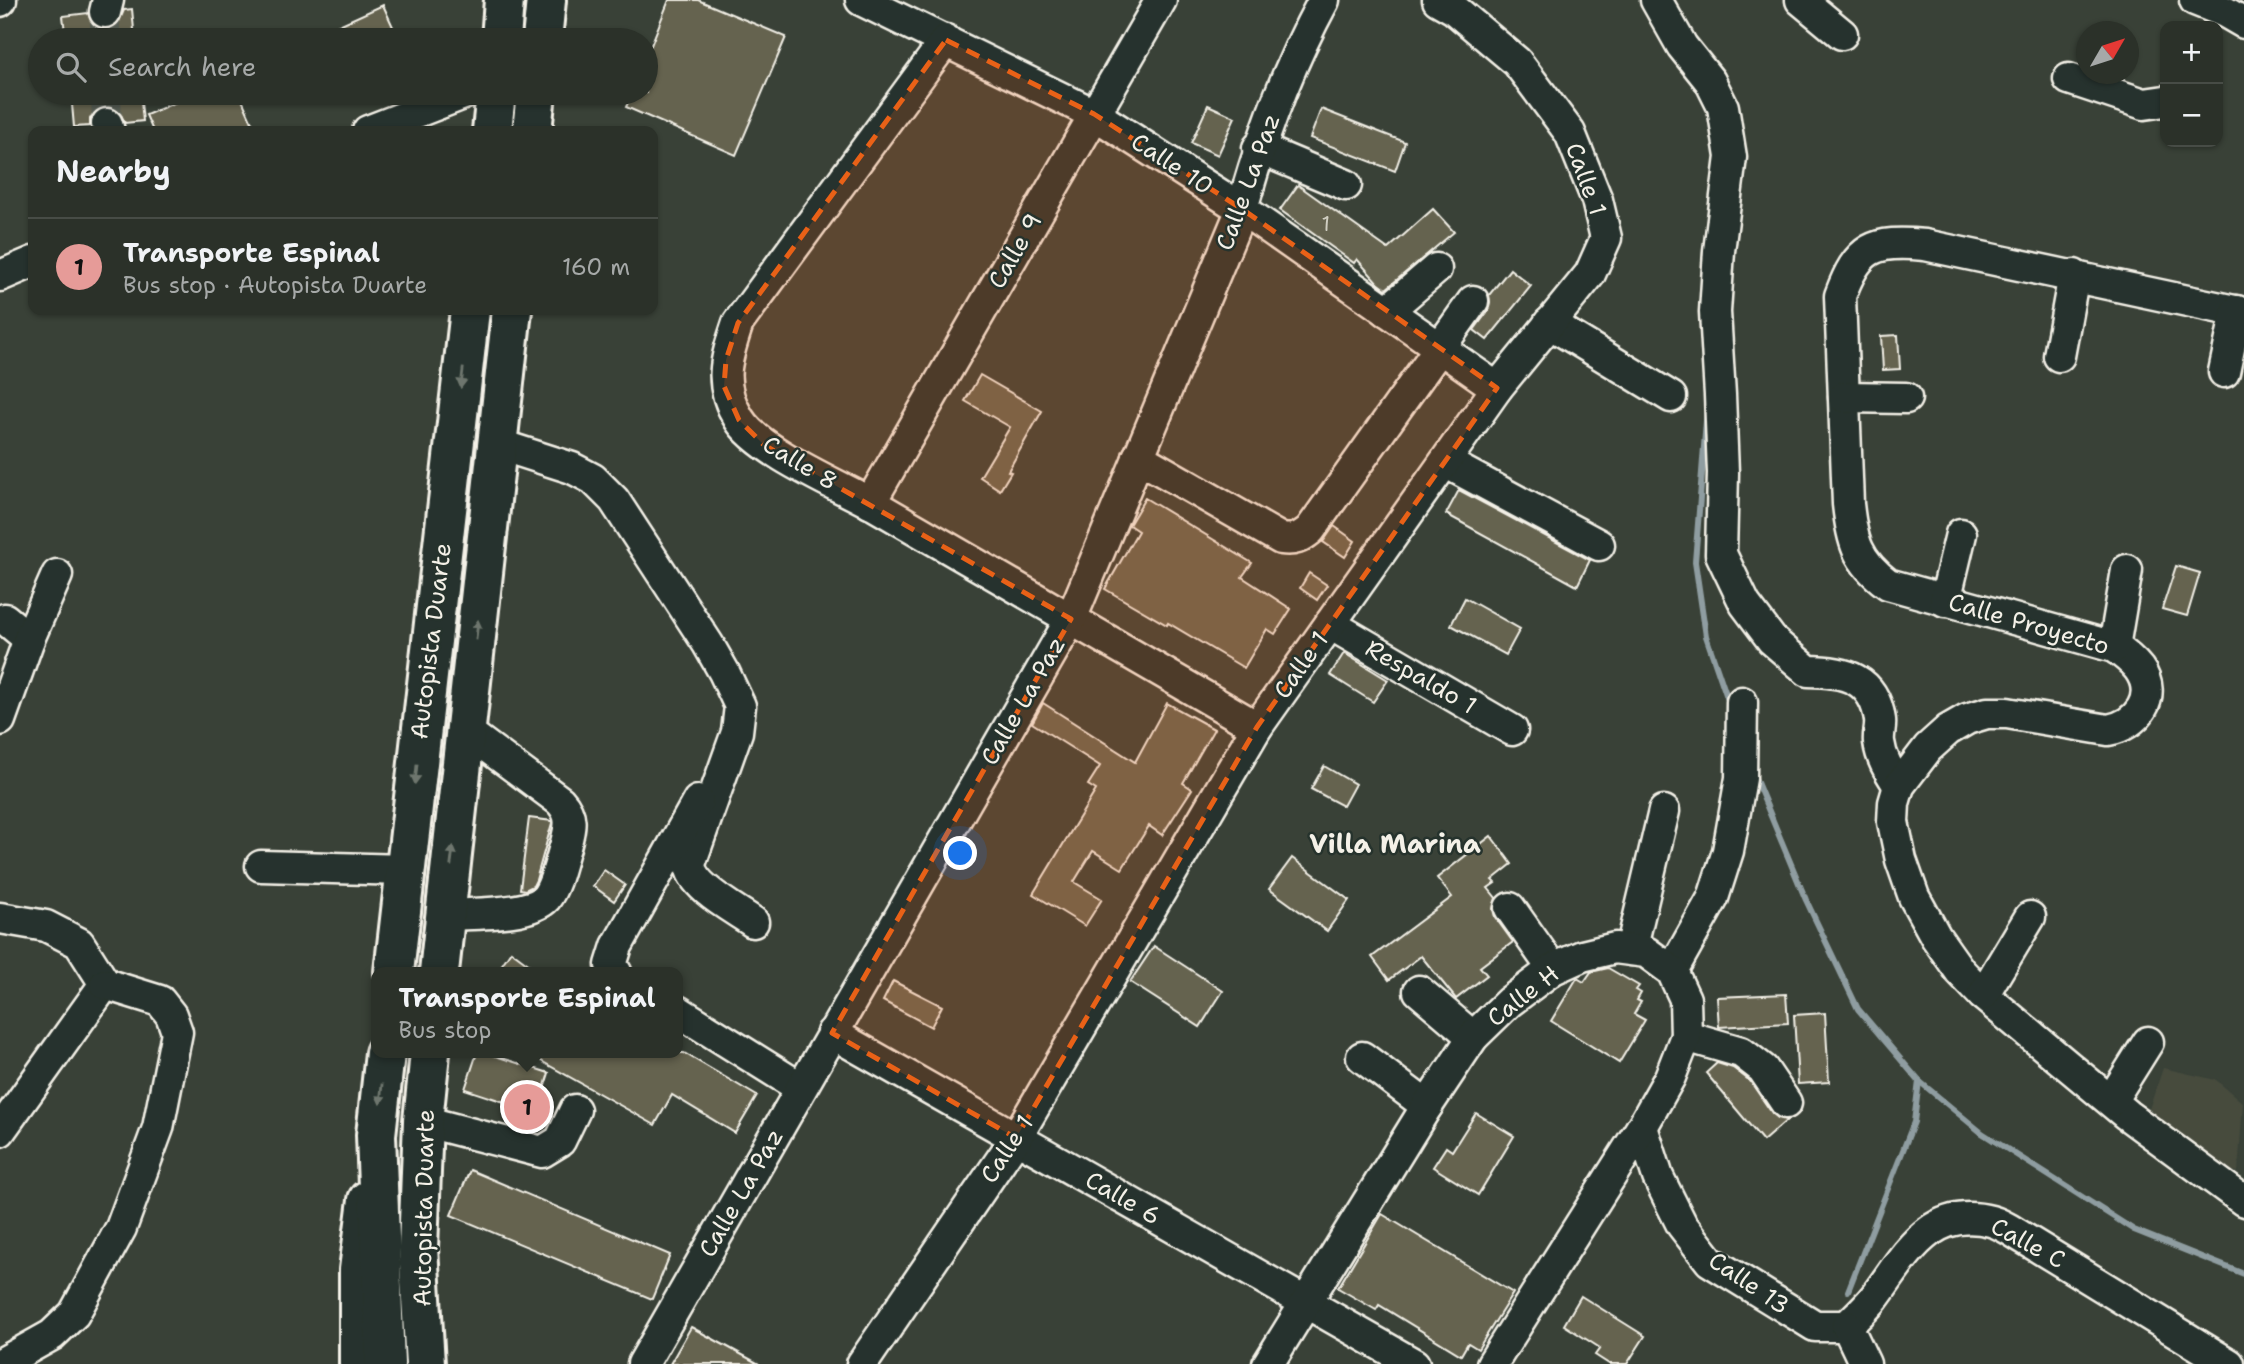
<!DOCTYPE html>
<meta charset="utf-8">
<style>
body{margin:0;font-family:"Shantell Sans",sans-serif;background:#373d35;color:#f1f3f6}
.controls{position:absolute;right:21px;top:21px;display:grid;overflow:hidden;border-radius:14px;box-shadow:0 2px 5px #0004}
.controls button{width:63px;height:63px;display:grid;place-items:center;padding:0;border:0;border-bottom:2px solid #474c46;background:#2b3129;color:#f1f3f6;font:35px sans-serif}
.compass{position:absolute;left:2076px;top:21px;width:63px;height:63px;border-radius:50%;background:#2b3129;box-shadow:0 2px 5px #0004;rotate:51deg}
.you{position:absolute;left:961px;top:854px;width:24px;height:24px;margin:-18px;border:5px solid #fff;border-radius:50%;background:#1a73e8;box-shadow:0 0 0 10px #1a73e833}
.badge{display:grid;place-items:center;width:46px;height:46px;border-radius:50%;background:#e69b98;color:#111;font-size:23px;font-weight:700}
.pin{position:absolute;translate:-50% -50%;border:4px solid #fff;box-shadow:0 2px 7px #0006}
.popup{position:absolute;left:371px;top:967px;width:312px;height:91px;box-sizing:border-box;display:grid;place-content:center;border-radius:14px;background:#2b3129;filter:drop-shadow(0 2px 5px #0005);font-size:23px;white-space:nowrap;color:#a6a9a8}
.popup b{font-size:26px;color:#f1f3f6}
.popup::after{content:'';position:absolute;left:50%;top:100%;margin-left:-14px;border:14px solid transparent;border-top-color:#2b3129}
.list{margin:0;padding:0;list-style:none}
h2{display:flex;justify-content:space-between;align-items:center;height:91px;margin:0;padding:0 28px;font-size:30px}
h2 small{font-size:23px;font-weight:400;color:#a6a9a8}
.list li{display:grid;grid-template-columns:46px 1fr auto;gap:21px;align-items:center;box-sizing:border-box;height:98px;padding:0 28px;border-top:2px solid #474c46}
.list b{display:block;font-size:26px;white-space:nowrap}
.list p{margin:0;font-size:23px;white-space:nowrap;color:#a6a9a8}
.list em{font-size:23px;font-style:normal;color:#a6a9a8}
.icon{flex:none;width:38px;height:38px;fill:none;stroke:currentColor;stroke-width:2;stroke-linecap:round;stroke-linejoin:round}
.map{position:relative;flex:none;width:2244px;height:1364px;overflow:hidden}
.search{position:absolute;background:#2b3129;box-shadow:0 2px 5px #0004;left:28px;top:28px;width:630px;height:77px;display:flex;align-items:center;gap:18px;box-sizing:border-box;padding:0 24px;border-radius:38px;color:#a6a9a8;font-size:26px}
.panel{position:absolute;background:#2b3129;box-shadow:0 2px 5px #0004;left:28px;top:126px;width:630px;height:189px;border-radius:14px}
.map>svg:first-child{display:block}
.built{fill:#464b3e}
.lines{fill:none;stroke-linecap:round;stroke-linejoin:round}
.stream{stroke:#8f9da1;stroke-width:6}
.building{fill:#65634f;stroke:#f4f1e8;stroke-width:2}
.minor-tunnel{stroke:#555b52;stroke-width:30;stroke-dasharray:30 15;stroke-linecap:butt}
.minor-casing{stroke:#f4f1e8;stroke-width:35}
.major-casing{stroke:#f4f1e8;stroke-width:44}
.highway-casing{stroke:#f4f1e8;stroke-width:44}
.minor{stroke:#26332d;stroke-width:30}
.major{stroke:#26332d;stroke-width:38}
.highway{stroke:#26332d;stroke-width:38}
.oneway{fill:#6e766e}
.marked{fill:#e96117;fill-opacity:0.2;stroke:#e96117;stroke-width:5;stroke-dasharray:14 9;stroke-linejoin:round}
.labels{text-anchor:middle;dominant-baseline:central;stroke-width:5;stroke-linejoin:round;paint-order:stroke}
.number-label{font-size:21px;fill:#d0cec2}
.street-label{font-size:24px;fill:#f4f1e8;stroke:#26332d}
.neighbourhood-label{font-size:26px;font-weight:bold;fill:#f4f1e8;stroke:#26332d}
</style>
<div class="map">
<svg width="2244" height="1364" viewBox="0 0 2244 1364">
<rect width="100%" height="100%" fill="#394137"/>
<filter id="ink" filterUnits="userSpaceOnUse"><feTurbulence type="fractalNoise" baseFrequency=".0143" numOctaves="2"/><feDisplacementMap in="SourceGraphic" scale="14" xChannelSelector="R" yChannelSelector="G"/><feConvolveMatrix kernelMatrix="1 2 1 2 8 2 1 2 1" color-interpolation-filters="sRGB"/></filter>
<g filter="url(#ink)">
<polygon class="built" points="2163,1068 2216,1080 2243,1103 2238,1172 2225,1171 2149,1109"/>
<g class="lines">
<g class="stream">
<polyline points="1707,408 1695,562 1706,636 1730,706"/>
<polyline points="1753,773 1806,900 1858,1009 1919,1081 1982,1133 2134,1230 2244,1274"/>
<polyline points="1848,1291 1914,1122 1919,1081"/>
</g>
</g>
<g class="building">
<polygon points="669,0 698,0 786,37 736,155 626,107 632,93 646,93 646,58"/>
<polygon points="383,5 399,40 306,40"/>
<polygon points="132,9 135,40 66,40 63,16 88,13 93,25 101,29 109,29 118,24 124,10"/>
<polygon points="71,93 140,93 143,121 125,123 119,111 112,107 103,107 94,112 90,119 90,126 74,127"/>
<polygon points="197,93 239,93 256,131 153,131 146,115"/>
<polygon points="1208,105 1235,117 1218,155 1191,143"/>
<polygon points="1321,109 1405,142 1395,171 1310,138"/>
<polygon points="1298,185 1388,249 1433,209 1454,232 1386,289 1378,283 1357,259 1354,263 1280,210"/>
<polygon points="1510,269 1531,286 1487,340 1474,330 1488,311 1490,302 1489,295"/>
<polygon points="1898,335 1900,369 1883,370 1881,336"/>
<polygon points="980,375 1042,411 1008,471 1011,472 1000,490 980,477 1010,427 965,401"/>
<polygon points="1459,490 1590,560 1577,586 1446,514"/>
<polygon points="1145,498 1252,563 1242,577 1291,609 1275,634 1267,629 1244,668 1168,623 1167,625 1105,589 1138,531 1129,525"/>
<polygon points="1334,526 1355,541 1345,557 1323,542"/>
<polygon points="2176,566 2200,573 2187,616 2162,609"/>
<polygon points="1309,573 1327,585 1317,600 1300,588"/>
<polygon points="1465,598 1520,629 1506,655 1451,625"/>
<polygon points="1344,653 1388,680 1373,702 1330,675"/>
<polygon points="1043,703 1135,762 1167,703 1214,729 1183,783 1192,789 1162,835 1149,826 1122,869 1093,851 1074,882 1102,899 1085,926 1033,894 1096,790 1088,785 1100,766 1032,723"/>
<polygon points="1324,766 1355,784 1343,806 1311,789"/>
<polygon points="529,818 552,821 552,823 536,880 533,886 525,890 520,889"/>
<polygon points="1491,836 1512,864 1492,880 1495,883 1488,888 1496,898 1493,909 1495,917 1513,942 1480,967 1487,975 1456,999 1421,956 1389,980 1372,957 1452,897 1437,878"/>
<polygon points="1292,858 1349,900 1327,931 1269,889"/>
<polygon points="604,870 625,885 614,901 593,886"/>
<polygon points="1154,946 1223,991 1200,1027 1130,982"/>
<polygon points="511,951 539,972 497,972"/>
<polygon points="1608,968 1639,986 1636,990 1641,993 1637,1000 1641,1002 1634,1014 1645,1020 1619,1063 1551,1021 1577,978 1584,982 1591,972"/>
<polygon points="893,981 942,1006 931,1027 883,1001"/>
<polygon points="1786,994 1788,1023 1719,1027 1717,997"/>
<polygon points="1825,1013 1829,1082 1798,1084 1794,1015"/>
<polygon points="477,1053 486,1053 549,1073 540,1101 523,1095 520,1107 465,1089"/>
<polygon points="527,1053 684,1053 757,1096 735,1133 672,1095 655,1125"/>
<polygon points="1717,1063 1733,1068 1750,1081 1772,1113 1778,1118 1787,1120 1763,1141 1706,1073"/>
<polygon points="1476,1113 1514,1136 1478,1195 1433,1167 1446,1147 1452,1151"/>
<polygon points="470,1170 670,1255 652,1299 451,1215"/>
<polygon points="1382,1214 1513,1293 1478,1349 1468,1343 1461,1355 1379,1305 1376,1310 1338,1288"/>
<polygon points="1581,1296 1645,1336 1627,1364 1609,1364 1595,1355 1600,1348 1564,1325"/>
<polygon points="691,1327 759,1364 670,1364"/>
</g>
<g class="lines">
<g class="minor-tunnel">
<polyline points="105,12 105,40"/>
<polyline points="106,93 107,124"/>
</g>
<g class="minor-casing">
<g id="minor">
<polyline points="861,0 1094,114 1242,209 1497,388"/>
<path d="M1656,0l26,46 28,35 13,26 8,50 -12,94 -4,61 5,83 3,78 -2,81 24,50 27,36 36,31c37,0 66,7 72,49 1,7 -2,14 -1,22 2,17 11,30 20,44"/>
<polyline points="1801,0 1842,34"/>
<polyline points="2195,0 2225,12 2244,23"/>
<polyline points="0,1 1,0"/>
<polyline points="105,12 108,0"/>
<path d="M946,40l-208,283c-12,36 -21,60 1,96 20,33 102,67 137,87 127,74 254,147 381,221"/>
<polyline points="2069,79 2144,104 2165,101"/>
<polyline points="107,124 109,131"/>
<polyline points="368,131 466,93"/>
<polyline points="1258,148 1346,185"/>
<polyline points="0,276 33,262"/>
<polyline points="1387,311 1436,269"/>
<path d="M2244,313l-319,-68c-52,-5 -67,2 -85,51l8,208c4,37 9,57 40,80l226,63c9,6 18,13 25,22 20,28 -2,56 -31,61l-101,-17h-20l-20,6 -19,11 -20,18 -29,38 -5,17 -1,19 8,38 13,37 22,40 24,34 23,24 144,120 117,86"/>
<polyline points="1549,323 1671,397"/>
<polyline points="2059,356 2074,275"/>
<polyline points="2224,372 2237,311"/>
<polyline points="1844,397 1906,398"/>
<path d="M497,444l75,24 21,11 21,21 94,144 16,28 16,34 -3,26 -47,132c1,23 45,45 63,58"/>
<path d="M1138,457l143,82c13,2 19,-1 29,-9l163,-229"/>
<polyline points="1445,462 1599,545"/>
<polyline points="870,503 1161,0"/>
<polyline points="1945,601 1961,534"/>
<polyline points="5,619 29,639"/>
<polyline points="1330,624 1512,730"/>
<polyline points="2114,647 2127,570"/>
<polyline points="0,720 29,639 57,575"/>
<polyline points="261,866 405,870"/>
<polyline points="1510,908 1553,969"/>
<path d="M445,915c24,-2 85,1 101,-17 10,-13 14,-36 19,-51 5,-19 9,-31 -5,-46l-94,-70"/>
<polyline points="0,918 46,926 79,943 105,984"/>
<polyline points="1631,950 1664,811"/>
<polyline points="1672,971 1713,898 1728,851 1741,778 1742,702"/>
<polyline points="616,972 611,965 617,946 698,801"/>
<polyline points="1419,991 1473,1037"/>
<polyline points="1983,995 2030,917"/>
<polyline points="678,1011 801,1088"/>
<polyline points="832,1033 1414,1364"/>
<polyline points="1686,1036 1741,1052 1763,1069 1786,1103"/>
<polyline points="1362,1057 1427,1106"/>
<polyline points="2111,1101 2148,1042"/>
<polyline points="423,1121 542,1152 560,1141 575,1110"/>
<polyline points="1642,1127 1658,1177 1682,1225 1710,1261 1815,1326 1847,1326"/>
<polyline points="0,1131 105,984"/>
<path d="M1847,1326c9,-9 19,-18 27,-28 31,-41 55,-93 117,-77 12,3 24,12 34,18l204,125"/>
<polyline points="1847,1326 1865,1364"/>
<polyline points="0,1364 52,1335 74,1314 121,1228 158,1128 177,1032 171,1015 160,1001 105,984"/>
<path d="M643,1364l428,-745 171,-410c20,-73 46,-143 82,-209"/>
<polyline points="862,1364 1016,1138 1257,727 1497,388 1590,274 1606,238 1597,200 1570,133 1517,62 1454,9 1438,0"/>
<polyline points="1268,1364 1427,1106 1473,1037 1509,1002 1553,969 1582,956 1615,948 1646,952 1672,971 1685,999 1686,1036 1670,1077 1642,1127 1492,1364"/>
</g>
</g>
<g class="major-casing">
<polyline id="major" points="359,1364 359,1270 368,1200"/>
</g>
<g class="highway-casing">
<g id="highway">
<polyline points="501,40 504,0"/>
<polyline points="542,40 546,0"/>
<polyline points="492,131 496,93"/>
<polyline points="532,131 536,93"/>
<polyline points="394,972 470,310"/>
<polyline points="439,972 512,310"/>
<polyline points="385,1053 376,1135 385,1364"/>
<polyline points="425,1364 418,1248 423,1121 430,1053"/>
</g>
</g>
<use href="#minor" class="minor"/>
<use href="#major" class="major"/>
<use href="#highway" class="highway"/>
</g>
<defs><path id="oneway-solid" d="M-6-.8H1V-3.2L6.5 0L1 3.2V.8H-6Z" transform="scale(1.75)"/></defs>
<g class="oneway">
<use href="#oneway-solid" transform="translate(462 378) rotate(97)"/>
<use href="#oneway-solid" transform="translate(477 630) rotate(-84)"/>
<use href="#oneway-solid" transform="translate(416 774) rotate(96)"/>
<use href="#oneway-solid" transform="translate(452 856) rotate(-83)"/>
<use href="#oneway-solid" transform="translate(381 1094) rotate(96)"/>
</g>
</g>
<path class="marked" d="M946,40l148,74 148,95 255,179 -240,339 -241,411 -184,-105 239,-414 -307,-174 -25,-25 -15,-34 2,-26 12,-37z"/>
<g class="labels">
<g class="number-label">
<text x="1326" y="224">1</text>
</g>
<g class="street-label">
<text transform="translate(1172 164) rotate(33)">Calle 10</text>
<text transform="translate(1586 179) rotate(70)">Calle 1</text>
<text transform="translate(1248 182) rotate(-70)">Calle La Paz</text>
<text transform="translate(1015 251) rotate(-60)">Calle 9</text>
<text transform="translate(800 463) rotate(31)">Calle 8</text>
<text transform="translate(2029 624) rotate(16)">Calle Proyecto</text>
<text transform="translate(431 641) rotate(-83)">Autopista Duarte</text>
<text transform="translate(1301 665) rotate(-55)">Calle 1</text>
<text transform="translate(1421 677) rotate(30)">Respaldo 1</text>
<text transform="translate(1023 701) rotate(-60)">Calle La Paz</text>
<text transform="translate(1523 996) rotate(-38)">Calle H</text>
<text transform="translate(1007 1149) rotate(-57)">Calle 1</text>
<text transform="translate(741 1193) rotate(-60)">Calle La Paz</text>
<text transform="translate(1123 1198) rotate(30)">Calle 6</text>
<text transform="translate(424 1208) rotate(-89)">Autopista Duarte</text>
<text transform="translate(2028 1243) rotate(28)">Calle C</text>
<text transform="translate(1749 1283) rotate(34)">Calle 13</text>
</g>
<g class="neighbourhood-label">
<text x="1395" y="843">Villa Marina</text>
</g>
</g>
</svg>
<div class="controls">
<button>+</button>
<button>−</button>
</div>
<svg class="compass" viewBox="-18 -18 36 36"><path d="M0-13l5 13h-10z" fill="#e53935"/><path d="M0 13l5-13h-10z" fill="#a6a9a8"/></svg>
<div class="you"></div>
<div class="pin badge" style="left:527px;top:1107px">1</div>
<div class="popup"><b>Transporte Espinal</b>Bus stop</div>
<div class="search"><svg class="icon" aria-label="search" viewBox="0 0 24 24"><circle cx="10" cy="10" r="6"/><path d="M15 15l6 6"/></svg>Search here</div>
<section class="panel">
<h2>Nearby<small></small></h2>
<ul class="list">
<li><span class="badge">1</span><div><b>Transporte Espinal</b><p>Bus stop · Autopista Duarte</p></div><em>160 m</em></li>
</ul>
</section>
</div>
